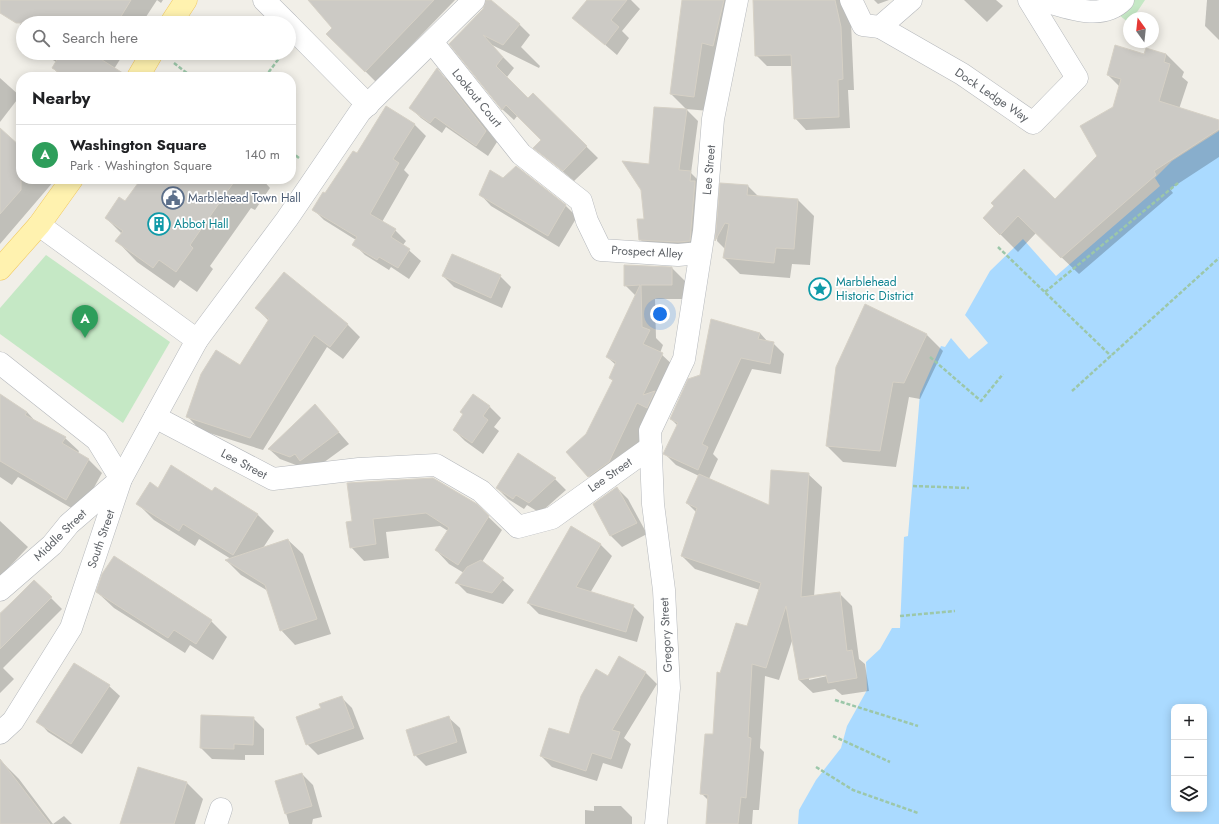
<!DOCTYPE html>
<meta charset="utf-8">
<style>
body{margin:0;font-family:Jost,sans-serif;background:#f2f2f2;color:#202124}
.controls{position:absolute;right:12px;bottom:12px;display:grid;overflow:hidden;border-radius:8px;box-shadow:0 2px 10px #0003}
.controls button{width:36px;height:36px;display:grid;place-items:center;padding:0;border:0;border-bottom:1px solid #e0e0e0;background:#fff;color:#202124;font:20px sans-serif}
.compass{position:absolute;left:1123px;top:12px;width:36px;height:36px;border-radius:50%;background:#fff;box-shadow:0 2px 10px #0003;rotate:345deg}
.you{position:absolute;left:660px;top:314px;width:14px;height:14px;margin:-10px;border:3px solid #fff;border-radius:50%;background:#1a73e8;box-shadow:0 0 0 6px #1a73e833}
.badge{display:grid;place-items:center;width:26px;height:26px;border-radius:50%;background:#ea4335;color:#fff;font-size:13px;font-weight:700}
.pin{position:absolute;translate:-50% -33px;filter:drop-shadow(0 1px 2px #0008)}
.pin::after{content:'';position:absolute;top:21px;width:14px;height:12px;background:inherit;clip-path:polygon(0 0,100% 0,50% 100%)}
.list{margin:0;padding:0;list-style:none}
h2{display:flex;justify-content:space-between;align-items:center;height:52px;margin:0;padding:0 16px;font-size:17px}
h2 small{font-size:13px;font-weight:400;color:#757577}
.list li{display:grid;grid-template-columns:26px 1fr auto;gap:12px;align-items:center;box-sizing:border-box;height:60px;padding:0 16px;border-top:1px solid #e0e0e0}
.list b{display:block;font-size:15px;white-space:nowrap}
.list p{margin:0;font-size:13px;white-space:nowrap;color:#757577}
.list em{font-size:13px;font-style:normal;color:#757577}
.icon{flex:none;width:22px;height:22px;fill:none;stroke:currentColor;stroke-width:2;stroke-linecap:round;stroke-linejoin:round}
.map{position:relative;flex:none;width:1219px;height:824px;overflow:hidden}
.search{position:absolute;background:#fff;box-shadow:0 2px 10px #0003;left:16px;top:16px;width:280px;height:44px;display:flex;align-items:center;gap:10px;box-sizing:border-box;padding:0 14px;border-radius:22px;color:#757577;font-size:15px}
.panel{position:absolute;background:#fff;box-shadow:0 2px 10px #0003;left:16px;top:72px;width:280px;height:112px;border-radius:16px}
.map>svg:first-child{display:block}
.green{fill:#c5e8c5}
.water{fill:#aadaff;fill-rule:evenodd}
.shadow{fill:#0003;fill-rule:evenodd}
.building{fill:#cccac5;stroke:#d6d1c6}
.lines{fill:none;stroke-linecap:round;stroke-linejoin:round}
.minor-casing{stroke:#b5b8bc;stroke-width:23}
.major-casing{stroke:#f2c960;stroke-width:23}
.path{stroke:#9cc7a9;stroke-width:2.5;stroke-dasharray:4 2;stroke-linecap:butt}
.minor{stroke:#fff;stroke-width:22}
.major{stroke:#fff2af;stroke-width:22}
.labels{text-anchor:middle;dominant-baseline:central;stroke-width:3.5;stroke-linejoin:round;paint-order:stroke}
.street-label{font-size:12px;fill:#5f6368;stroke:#fff}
.service-label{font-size:12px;fill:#4e5e75;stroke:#fff;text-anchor:start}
.culture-label{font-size:12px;fill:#0d838f;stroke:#fff;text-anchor:start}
</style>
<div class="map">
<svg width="1219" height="824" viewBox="0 0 1219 824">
<rect width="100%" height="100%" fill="#f1efe8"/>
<g class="green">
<polygon points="1094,0 1145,0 1133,18 1129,18 1129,23 1104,3"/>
<polygon points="46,255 170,342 123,423 0,334 0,308"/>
</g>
<path class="water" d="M1219,131v693h-421l1,-14 17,-30 25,-32 6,-22 20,-36 -1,-28 14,-13 12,-21h8l4,-91 4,-1 12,-142 21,-48 4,1 6,-9 18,21 19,-16 -23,-28 25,-44 33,-32 33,37 104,-90 -5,-8 17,-17zM1174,707h30v102h-30z"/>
<g class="shadow">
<polygon points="35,0 157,0 142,23 23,23 23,28 20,25"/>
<polygon points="157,0 163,0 161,3"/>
<polygon points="309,0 455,0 376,82 328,34 334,28"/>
<polygon points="588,0 631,0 640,9 622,31 629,38 617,55 574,18"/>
<polygon points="683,0 746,0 709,111 686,109 671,94"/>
<polygon points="754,0 850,0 854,90 848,90 850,128 806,130 795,118 792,66 767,66 756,55"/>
<polygon points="874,0 889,0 878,4"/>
<polygon points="964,0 996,0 1003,6 987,22"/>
<polygon points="1207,0 1219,0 1219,40 1205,26"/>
<polygon points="519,24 530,35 521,47 540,66 539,68 490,44 514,68 507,77 528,99 533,94 598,158 574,181 535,148 542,140 518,115 514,120 503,110 451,44"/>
<polygon points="1147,49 1166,54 1184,72 1182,77 1188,82 1179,109 1219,121 1219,157 1170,189 1173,193 1079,274 1036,233 1018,252 984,218 1056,200 1098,156 1120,87 1108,75 1145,55"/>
<polygon points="42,53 124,53 114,69 123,77 62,77 53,68 56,62"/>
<polygon points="437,70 448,80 497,142 488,156 446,127 442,133 421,118 410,107"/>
<polygon points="0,78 20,96 0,122"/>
<polygon points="387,108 415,125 426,136 404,170 409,175 382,222 395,230 406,241 403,245 421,261 409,279 391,267 389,270 365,255 354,244 356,240 324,220 313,209 357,155"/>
<polygon points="687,110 698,121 691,173 701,183 700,252 651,251 640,239 645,219"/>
<polygon points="0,129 21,149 21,179 52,179 54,181 0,244"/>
<polygon points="516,167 566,206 577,217 559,247 491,206 480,194 503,180"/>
<polygon points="142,179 262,179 270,188 255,210 251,208 210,266 213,269 197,292 180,280 174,288 137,262 117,241 122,234 106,218 125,203"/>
<polygon points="721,184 748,186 759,197 798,200 814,216 810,265 792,264 790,278 740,274 724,258 725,249 717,241"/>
<polygon points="672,268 686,282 686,299 655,299 656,338 663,345 660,353 676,368 623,476 603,490 589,476 587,434 613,381 610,378 616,365 607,357 636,296 625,285"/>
<polygon points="284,274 348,325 360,337 343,359 327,347 263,450 200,430 188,417 240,366 269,321 256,308"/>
<polygon points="443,276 500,276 511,287 502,308 454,287"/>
<polygon points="866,305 927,335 943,351 920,399 909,397 896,467 843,462 827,446"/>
<path d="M712,320l48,13 8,9 5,1 11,11 -3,20 -29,-5 -39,85 5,5 -9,20 61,27 38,-32 14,13 -8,110 25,-4 13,13 7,53 6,5 4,27 -27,4 -7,-6 -22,4 -14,-13 -6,-42 -14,42 -14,-4 -5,72 4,4 -5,58h-6l-1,14h-45l2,-23 -8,-8 13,-58 7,-61 27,-47 12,-37 -65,-21 -13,-13 14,-44 -9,-9 12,-27 -23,-11 -11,-11 13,-28 -7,-7 30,-43zM831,673l1,2 -23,5v-2z"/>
<polygon points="0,395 27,412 36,422 65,438 79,451 78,453 89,460 102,473 80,513 18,477 12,485 0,477"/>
<polygon points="315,405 349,444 312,471 280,459 269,449"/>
<polygon points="490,407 501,418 494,427 499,431 483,454 465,441 454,430 464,415 461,412"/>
<polygon points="518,455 555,479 566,490 540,513 527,505 524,509 508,499 497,488"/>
<polygon points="348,484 476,505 502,530 482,562 514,590 503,604 467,593 456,582 464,573 449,564 436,550 448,531 440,526 386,532 389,558 364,561 351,547 353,522"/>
<polygon points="215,488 258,515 274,531 263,548 288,540 303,554 331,634 295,645 281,630 268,591 241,575 227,561 231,559 199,539 195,546 154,520 138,504 158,489 213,492"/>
<polygon points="617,488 628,499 647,534 622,547 611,536 595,504"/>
<polygon points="0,521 28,547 0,577"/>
<polygon points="571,527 601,545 612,556 590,593 633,606 644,617 637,642 539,614 528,603"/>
<polygon points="34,581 62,609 3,668 14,679 0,693 0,613"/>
<polygon points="97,592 211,621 227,637 213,660 190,645 185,653 114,608"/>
<polygon points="620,657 646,673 657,684 624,738 631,744 622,769 603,763 597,781 552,767 541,756 569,736"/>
<polygon points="109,686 120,696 82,754 48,732 38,721"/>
<polygon points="341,697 352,708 364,739 318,755 307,744 322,708"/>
<polygon points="448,717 460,728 467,753 426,766 415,755"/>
<polygon points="253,718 264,729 264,755 245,755 245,760 212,759 201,748"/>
<polygon points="3,763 19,779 53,824 64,816 72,824 0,824 0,765"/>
<polygon points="139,768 187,783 203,799 195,824 121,824"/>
<polygon points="302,774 313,785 322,817 313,819 312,824 289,824 277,781"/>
<polygon points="594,806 621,806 632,817 632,824 585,824 585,810 594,811"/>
</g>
<g class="building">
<polygon points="0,0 131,0 117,23 16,23 0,13"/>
<polygon points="308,0 434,0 365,72 326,34 332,28"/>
<polygon points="486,0 491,0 520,24 503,45 483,35 503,57 496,66 528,98 533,93 587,146 563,171 533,148 541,140 506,105 502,110 449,44 483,9"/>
<polygon points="587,0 627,0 611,20 619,27 605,45 572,18"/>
<polygon points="682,0 724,0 713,46 702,43 694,97 670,94"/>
<polygon points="753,0 835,0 841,27 843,79 838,80 839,117 794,119 791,55 755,56"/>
<polygon points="1115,45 1144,54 1146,48 1166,54 1164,62 1170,64 1159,101 1219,120 1219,129 1154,171 1156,175 1061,258 1018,216 1000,235 983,218 994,206 991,203 1024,169 1055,199 1097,156 1080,126 1113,107 1121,79 1107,75"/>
<polygon points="61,53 91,53 126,75 126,77 67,77 52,68"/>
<polygon points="437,68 486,131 476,146 435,117 430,123 409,108"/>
<polygon points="386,106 415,124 393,159 399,163 370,214 396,229 391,237 410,249 398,268 379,257 377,260 352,245 357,237 312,210 323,192 325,193 353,151 357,153"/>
<polygon points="654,107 687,109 679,170 691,171 690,181 695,181 690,241 678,242 639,240 637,219 644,219 641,190 622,161 649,164"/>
<polygon points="0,128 21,147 21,190 0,214"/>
<polygon points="516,166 566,205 548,236 479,195 490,170 503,178"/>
<polygon points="141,179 236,179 190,245 193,248 176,272 159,260 153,268 115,241 123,231 105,218 119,197 125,201"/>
<polygon points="720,183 748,185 747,195 798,199 794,249 776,248 774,263 723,258 729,224 725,223 715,241"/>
<polygon points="452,254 501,275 491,298 442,276"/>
<polygon points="624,265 672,267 672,285 641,285 642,327 650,330 643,344 663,353 643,395 655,391 647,408 637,403 609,462 588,477 566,452 586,434 613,380 609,378 616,362 606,357 640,285 624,286"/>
<polygon points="284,272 348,324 330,347 314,335 250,438 186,417 201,374 216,350 240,365 269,319 255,308"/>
<polygon points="865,304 927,334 904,383 893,382 880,451 826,446 836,367"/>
<polygon points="711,319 760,333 758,339 774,342 770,364 741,358 702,444 708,447 698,470 663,454 678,423 670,419 688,379 700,375"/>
<polygon points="0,394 27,412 25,415 66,437 62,443 89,459 66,500 0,461"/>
<polygon points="473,394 490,406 483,416 488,420 472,443 453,430 463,414 460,412"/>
<polygon points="315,404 339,432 300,461 295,454 290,457 268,449"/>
<polygon points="518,453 556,478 529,503 516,495 513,499 496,488"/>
<polygon points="171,465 212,491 215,487 258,514 233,555 183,524 179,531 136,504 150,482 158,488"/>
<polygon points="771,470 809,473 801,597 840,592 847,651 852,650 857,678 828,683 826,675 799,680 786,606 766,668 752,664 748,737 751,738 746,798 741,797 738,824 706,824 708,795 700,794 705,734 713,734 717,672 720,673 736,623 747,626 761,583 681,556 697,508 686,503 699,474 769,505"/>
<polygon points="433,478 477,504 489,516 458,565 435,550 449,528 426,513 373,519 376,544 350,548 346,522 352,521 347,483"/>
<polygon points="617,487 637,523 610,536 593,504"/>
<polygon points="571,526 601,544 576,587 634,605 626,632 527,603"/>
<polygon points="288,539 317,619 280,631 265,585 225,560"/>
<polygon points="114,556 212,620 196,644 174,630 168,638 96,592 102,574"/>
<polygon points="481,560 504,578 492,593 455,583 467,567"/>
<polygon points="34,580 52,597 0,649 0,614"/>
<polygon points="619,656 646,672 612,730 620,732 611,759 592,753 586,771 540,756 549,728 569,734 581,696 596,669 608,676"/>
<polygon points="74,663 110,685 71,744 36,722"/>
<polygon points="342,696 354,728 306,745 296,717 321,708 319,704"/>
<polygon points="201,715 254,717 253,745 234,744 234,749 200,748"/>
<polygon points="449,716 457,742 414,756 406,730"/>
<polygon points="0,759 50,824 0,824"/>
<polygon points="138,767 187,782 174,824 120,824"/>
<polygon points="302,773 312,806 285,814 275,781"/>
</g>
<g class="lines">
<g class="minor-casing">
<g id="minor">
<polyline points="264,0 287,23"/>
<polyline points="851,0 863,25 880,27 911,0"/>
<path d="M1041,0c26,7 60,22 82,0"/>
<polyline points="289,25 368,105"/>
<polyline points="880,27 962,74 1033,123 1077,78 1029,0"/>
<polyline points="432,42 521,154 581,201 587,221 601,250 678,255 700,253"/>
<polyline points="39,225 197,340"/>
<polyline points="0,363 97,440 121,479 69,524 52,545 0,590"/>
<polyline points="155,417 273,479 359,469 436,465 481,491 518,527 552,518 651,447"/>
<polyline points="0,733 13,721 71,628 121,479 197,340 287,219 360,112 474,0"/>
<polyline points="216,824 221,809"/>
<polyline points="656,824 669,688 664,590 653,504 650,431 684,359 704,231 713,119 737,0"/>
</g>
</g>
<g class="major-casing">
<g id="major">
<polyline points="171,23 186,0"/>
<polyline points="138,77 152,53"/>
<polyline points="0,269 39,225 72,179"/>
</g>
</g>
<g class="path">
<polyline points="174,63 192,77"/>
<polyline points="265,77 283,53"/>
<polyline points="291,152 299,158"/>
<polyline points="998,247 1111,356"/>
<polyline points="1045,292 1178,183"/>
<polyline points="930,357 981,401 1003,374"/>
<polyline points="1072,391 1219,258"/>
<polyline points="913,486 969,488"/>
<polyline points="900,616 955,611"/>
<polyline points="835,700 918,726"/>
<polyline points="833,736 890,762"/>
<polyline points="816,767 853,790 918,813"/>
</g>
<use href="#minor" class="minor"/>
<use href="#major" class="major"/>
</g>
<defs>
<g id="civic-ring" transform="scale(1.15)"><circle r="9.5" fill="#fff" stroke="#5c6f8a" stroke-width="1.5"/><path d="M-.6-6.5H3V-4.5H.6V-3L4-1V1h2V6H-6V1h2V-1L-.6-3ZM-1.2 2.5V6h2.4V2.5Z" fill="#5c6f8a"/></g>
<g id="building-ring" transform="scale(1.15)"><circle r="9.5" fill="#fff" stroke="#0f9aa8" stroke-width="1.5"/><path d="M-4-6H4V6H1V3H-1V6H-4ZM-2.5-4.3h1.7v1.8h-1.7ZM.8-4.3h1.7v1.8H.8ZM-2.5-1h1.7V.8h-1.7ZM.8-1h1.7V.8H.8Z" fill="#0f9aa8"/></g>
<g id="sight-ring" transform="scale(1.15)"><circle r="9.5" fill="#fff" stroke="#0f9aa8" stroke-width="1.5"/><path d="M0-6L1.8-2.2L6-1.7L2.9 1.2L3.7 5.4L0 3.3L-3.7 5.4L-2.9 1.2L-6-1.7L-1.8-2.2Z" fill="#0f9aa8"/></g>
</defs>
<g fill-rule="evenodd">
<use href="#civic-ring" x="173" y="198"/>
<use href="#building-ring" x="159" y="224"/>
<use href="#sight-ring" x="820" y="289"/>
</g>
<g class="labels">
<g class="street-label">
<text transform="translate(992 95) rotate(34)">Dock Ledge Way</text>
<text transform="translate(477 98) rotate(51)">Lookout Court</text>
<text transform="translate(709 170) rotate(-85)">Lee Street</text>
<text transform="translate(647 252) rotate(3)">Prospect Alley</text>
<text transform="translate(244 464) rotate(28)">Lee Street</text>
<text transform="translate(610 475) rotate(-35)">Lee Street</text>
<text transform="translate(60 535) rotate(-44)">Middle Street</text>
<text transform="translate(101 539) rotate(-71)">South Street</text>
<text transform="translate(666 635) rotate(-93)">Gregory Street</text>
</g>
<g class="service-label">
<text x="188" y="198">Marblehead Town Hall</text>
</g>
<g class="culture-label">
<text x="174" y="224">Abbot Hall</text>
<text x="836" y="282">Marblehead<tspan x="836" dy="14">Historic District</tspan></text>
</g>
</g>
</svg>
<div class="controls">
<button>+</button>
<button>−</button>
<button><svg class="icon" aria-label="layers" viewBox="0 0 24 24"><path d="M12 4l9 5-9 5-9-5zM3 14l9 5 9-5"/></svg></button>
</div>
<svg class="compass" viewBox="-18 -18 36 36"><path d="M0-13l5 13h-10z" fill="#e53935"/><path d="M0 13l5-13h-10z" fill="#757577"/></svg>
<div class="you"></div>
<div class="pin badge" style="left:85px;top:338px;background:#2e9e5b">A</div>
<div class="search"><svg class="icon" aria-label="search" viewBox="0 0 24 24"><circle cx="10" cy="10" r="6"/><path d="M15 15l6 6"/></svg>Search here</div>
<section class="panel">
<h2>Nearby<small></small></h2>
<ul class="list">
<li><span class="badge" style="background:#2e9e5b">A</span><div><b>Washington Square</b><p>Park · Washington Square</p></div><em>140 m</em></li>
</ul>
</section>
</div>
